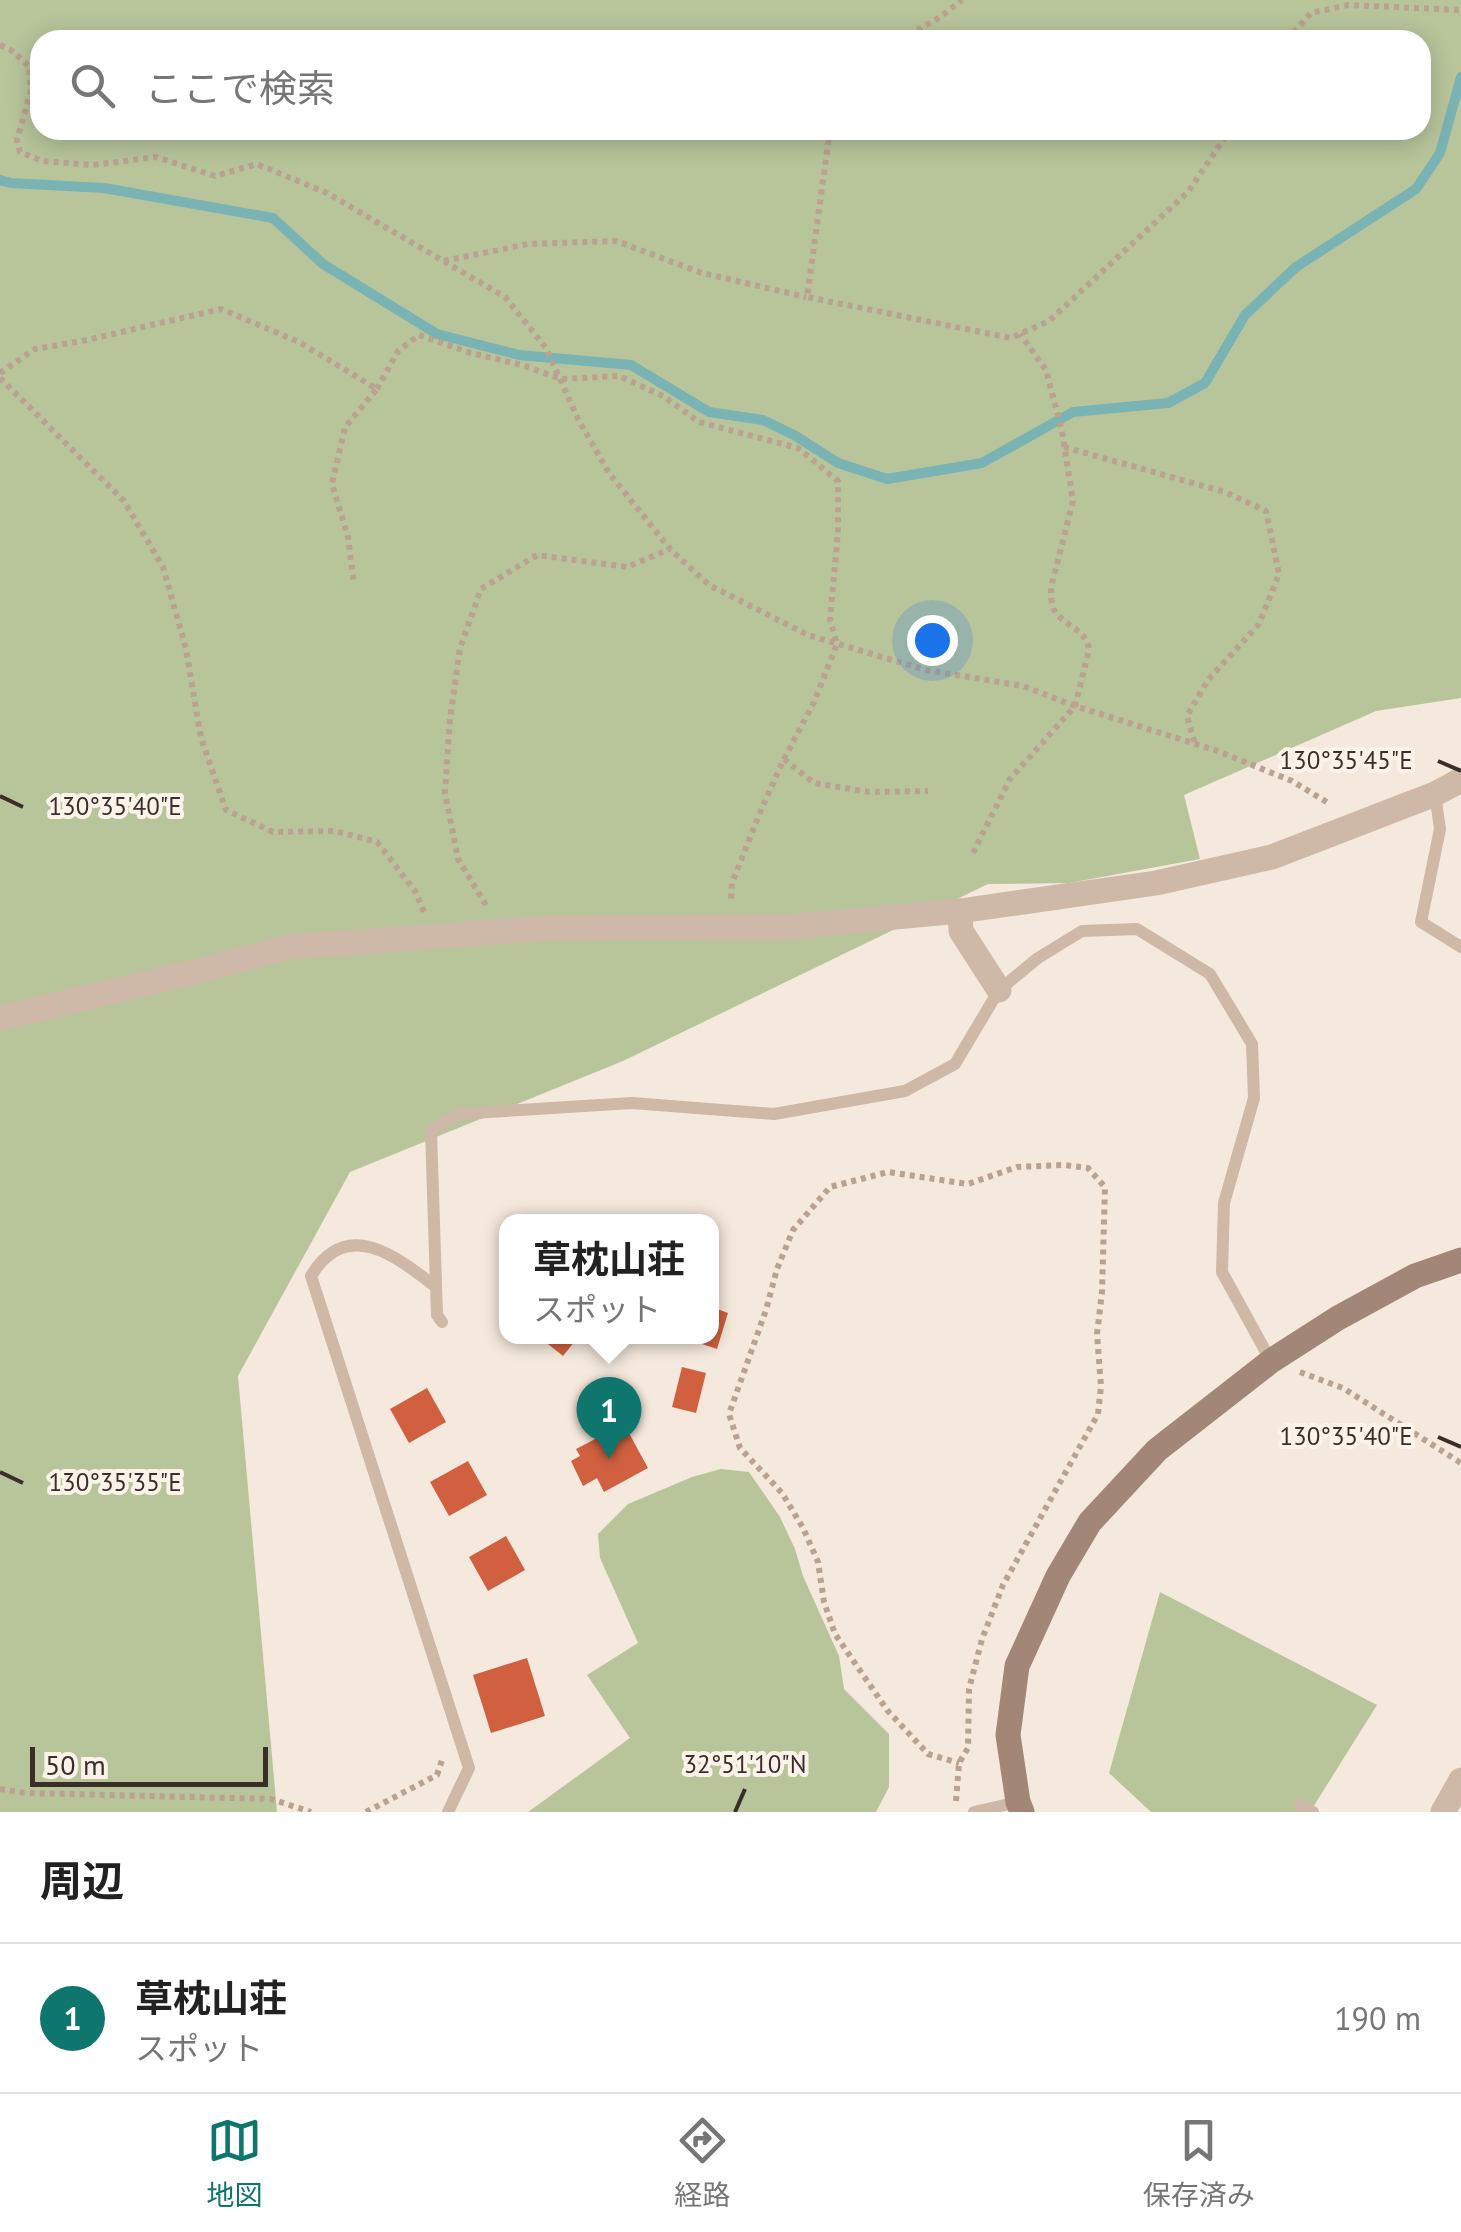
<!DOCTYPE html>
<html lang="ja">
<meta charset="utf-8">
<style>
body{margin:0;font-family:"PT Sans","Noto Sans JP",sans-serif;background:#f2f2f2;color:#222}
.scale{position:absolute;left:30px;bottom:25px;width:238px;box-sizing:border-box;padding-left:10px;border:5px solid #3a2e28;border-top:0;font-size:28px;line-height:35px;white-space:nowrap;color:#3a2e28;-webkit-text-stroke:8px #fbf3ea;paint-order:stroke}
.you{position:absolute;left:932px;top:640px;width:35px;height:35px;margin:-25px;border:8px solid #fff;border-radius:50%;background:#1a73e8;box-shadow:0 0 0 15px #1a73e833}
.badge{display:grid;place-items:center;width:65px;height:65px;border-radius:50%;background:#0f766e;color:#fff;font-size:32px;font-weight:700}
.pin{position:absolute;translate:-50% -82px;filter:drop-shadow(0 2px 5px #0008)}
.pin::after{content:'';position:absolute;top:52px;width:35px;height:30px;background:inherit;clip-path:polygon(0 0,100% 0,50% 100%)}
.popup{position:absolute;left:499px;top:1214px;width:220px;height:130px;box-sizing:border-box;display:grid;place-content:center;border-radius:20px;background:#fff;filter:drop-shadow(0 2px 8px #0005);font-size:32px;white-space:nowrap;color:#767676}
.popup b{font-size:38px;color:#222}
.popup::after{content:'';position:absolute;left:50%;top:100%;margin-left:-20px;border:20px solid transparent;border-top-color:#fff}
.list{margin:0;padding:0;list-style:none}
h2{display:flex;justify-content:space-between;align-items:center;height:130px;margin:0;padding:0 40px;font-size:42px}
h2 small{font-size:32px;font-weight:400;color:#767676}
.list li{display:grid;grid-template-columns:65px 1fr auto;gap:30px;align-items:center;box-sizing:border-box;height:150px;padding:0 40px;border-top:2px solid #e0e0e0}
.list b{display:block;font-size:38px;white-space:nowrap}
.list p{margin:0;font-size:32px;white-space:nowrap;color:#767676}
.list em{font-size:32px;font-style:normal;color:#767676}
.icon{flex:none;width:55px;height:55px;fill:none;stroke:currentColor;stroke-width:2;stroke-linecap:round;stroke-linejoin:round}
.map{position:relative;flex:none;width:1461px;height:1812px;overflow:hidden}
.search{position:absolute;background:#fff;box-shadow:0 5px 25px #0003;left:30px;right:30px;top:30px;height:110px;display:flex;align-items:center;gap:25px;box-sizing:border-box;padding:0 35px;border-radius:30px;color:#767676;font-size:38px}
.sheet{height:280px;background:#fff}
nav{display:flex;justify-content:space-around;align-items:center;box-sizing:border-box;height:140px;border-top:2px solid #e0e0e0;background:#fff;font-size:28px;color:#767676}
nav a{display:grid;justify-items:center;gap:5px}
nav .on{color:#0f766e}
.map>svg:first-child{display:block}
.green{fill:#b8c59b;fill-rule:evenodd}
.lines{fill:none;stroke-linecap:round;stroke-linejoin:round}
.stream{stroke:#79b3b4;stroke-width:10}
.building{fill:#d0603f}
.path{stroke:#baa291;stroke-width:6;stroke-dasharray:5 5;stroke-linecap:butt}
.lane{stroke:#ceb8a7;stroke-width:12}
.street{stroke:#ceb8a7;stroke-width:25}
.secondary{stroke:#a28778;stroke-width:25}
.ticks{fill:none;stroke:#3a2e28;stroke-width:4}
.ticks-label{font-size:25px;text-anchor:middle;fill:#3a2e28;stroke:#fbf3ea;stroke-width:8;stroke-linejoin:round;paint-order:stroke}
</style>
<div class="map">
<svg width="1461" height="1812" viewBox="0 0 1461 1812">
<rect width="100%" height="100%" fill="#f5e9dd"/>
<g class="green">
<path d="M0,0h1461v698l-85,13 -192,84 16,64 -131,24 -81,1 -365,177 -273,111 -112,204 39,436h-277zM40,40h1381v90h-1381z"/>
<polygon points="721,1469 749,1472 780,1517 795,1549 803,1576 839,1656 844,1689 889,1734 889,1787 876,1812 528,1812 630,1738 587,1675 638,1643 600,1558 598,1534 628,1504 692,1477"/>
<polygon points="1160,1592 1377,1705 1310,1812 1151,1812 1109,1773"/>
</g>
<g class="lines">
<polyline class="stream" points="0,180 11,183 104,188 273,218 323,264 437,334 519,355 631,365 709,412 763,420 794,435 838,463 887,479 982,463 1073,412 1168,403 1205,383 1245,315 1296,267 1416,189 1440,153 1461,77"/>
</g>
<g class="building">
<polygon points="712,1307 728,1313 717,1349 696,1342 697,1336 712,1336"/>
<polygon points="546,1336 579,1336 563,1356 543,1340"/>
<polygon points="682,1367 706,1373 696,1413 672,1407"/>
<polygon points="427,1388 446,1422 409,1443 390,1409"/>
<polygon points="624,1424 648,1468 604,1492 597,1478 583,1486 571,1461 580,1456 576,1449"/>
<polygon points="468,1461 487,1495 449,1516 430,1482"/>
<polygon points="506,1536 525,1570 488,1591 469,1557"/>
<polygon points="527,1658 545,1716 491,1733 473,1675"/>
</g>
<g class="lines">
<g class="path">
<polyline points="900,40 940,17 962,0"/>
<polyline points="1287,40 1311,13 1348,5 1461,10"/>
<polyline points="0,45 11,50 29,66 31,90 17,140 20,152 42,161 93,165 156,157 215,176 257,164 327,193 505,297 546,348 578,419 609,473 670,549 709,585 808,635 926,670 1023,686 1075,706 1215,750 1292,781 1330,804"/>
<polyline points="830,130 807,297 1011,338 1049,321 1188,192 1230,130"/>
<polyline points="444,261 528,244 616,241 702,273 806,297"/>
<polyline points="0,373 35,349 87,340 221,309 299,342 377,389 345,427 332,484 348,537 354,584"/>
<polyline points="0,378 124,501 163,567 186,649 201,738 226,810 273,832 335,831 377,842 415,891 424,912"/>
<polyline points="377,389 398,351 419,335 471,353 522,365 561,379 619,376 663,396 699,422 798,448 838,481 838,531 830,620 837,644 814,702 784,759 761,810 732,883 731,901"/>
<polyline points="1064,447 1225,492 1266,511 1279,574 1259,624 1208,680 1187,716 1195,744"/>
<polyline points="784,759 814,783 869,792 928,791"/>
<path d="M973,853l37,-74 65,-73 14,-56c-2,-20 -22,-23 -33,-37 -5,-7 -5,-17 -5,-25l22,-87 -11,-70 -16,-61 -26,-36"/>
<polyline points="486,905 458,859 445,793 450,719 460,648 481,589 537,555 627,567 670,549"/>
<polyline points="1300,1372 1343,1388 1461,1463"/>
<polyline points="0,1789 25,1793 271,1799 311,1812"/>
<polyline points="956,1801 959,1763 968,1748 969,1689 982,1639 1003,1585 1098,1414 1101,1386 1097,1334 1102,1292 1105,1187 1088,1168 1064,1165 1017,1167 968,1184 888,1172 830,1187 793,1230 777,1269 766,1310 729,1414 740,1448 782,1493 803,1528 818,1562 824,1602 835,1634 887,1710 928,1754 959,1763"/>
<polyline points="366,1812 437,1775 443,1757"/>
</g>
<g class="lane">
<polyline points="1435,794 1440,829 1421,922 1461,947"/>
<path d="M436,1287c-40,-31 -89,-70 -125,-11l158,492 -21,44"/>
<polyline points="442,1322 437,1315 431,1131 457,1114 632,1103 774,1114 905,1091 955,1064 999,990 1038,958 1082,931 1137,929 1210,974 1252,1044 1254,1098 1224,1203 1222,1272 1271,1361"/>
<polyline points="1300,1805 1313,1812"/>
<polyline points="974,1812 1018,1802"/>
</g>
<g class="street">
<polyline points="999,990 961,931 960,911 1156,883 1272,857 1435,794 1461,780"/>
<polyline points="0,1018 190,973 288,947 550,928 788,927 960,911"/>
<polyline points="1443,1812 1461,1780"/>
</g>
<polyline class="secondary" points="1022,1812 1018,1802 1008,1735 1017,1666 1058,1576 1090,1522 1157,1450 1271,1361 1338,1318 1415,1276 1461,1260"/>
</g>
<path class="ticks" d="M1438,761l23,10M0,796l23,11M1438,1437l23,10M0,1472l23,11M735,1812l10,-23"/>
<g class="ticks-label">
<text x="1346" y="769">130°35'45"E</text>
<text x="115" y="815">130°35'40"E</text>
<text x="1346" y="1445">130°35'40"E</text>
<text x="115" y="1491">130°35'35"E</text>
<text x="745" y="1773">32°51'10"N</text>
</g>
</svg>
<div class="scale">50 m</div>
<div class="you"></div>
<div class="pin badge" style="left:609px;top:1459px">1</div>
<div class="popup"><b>草枕山荘</b>スポット</div>
<div class="search"><svg class="icon" aria-label="search" viewBox="0 0 24 24"><circle cx="10" cy="10" r="6"/><path d="M15 15l6 6"/></svg>ここで検索</div>
</div>
<section class="sheet">
<h2>周辺<small></small></h2>
<ul class="list">
<li><span class="badge">1</span><div><b>草枕山荘</b><p>スポット</p></div><em>190 m</em></li>
</ul>
</section>
<nav>
<a class="on"><svg class="icon" aria-label="map" viewBox="0 0 24 24"><path d="M3 6l6-2 6 2 6-2v14l-6 2-6-2-6 2zM9 4v14M15 6v14"/></svg>地図</a>
<a><svg class="icon" aria-label="directions" viewBox="0 0 24 24"><path d="M12 3l9 9-9 9-9-9zM9 14v-3h6M13 9l2 2-2 2"/></svg>経路</a>
<a><svg class="icon" aria-label="saved" viewBox="0 0 24 24"><path d="M7 4h10v16l-5-4-5 4z"/></svg>保存済み</a>
</nav>
